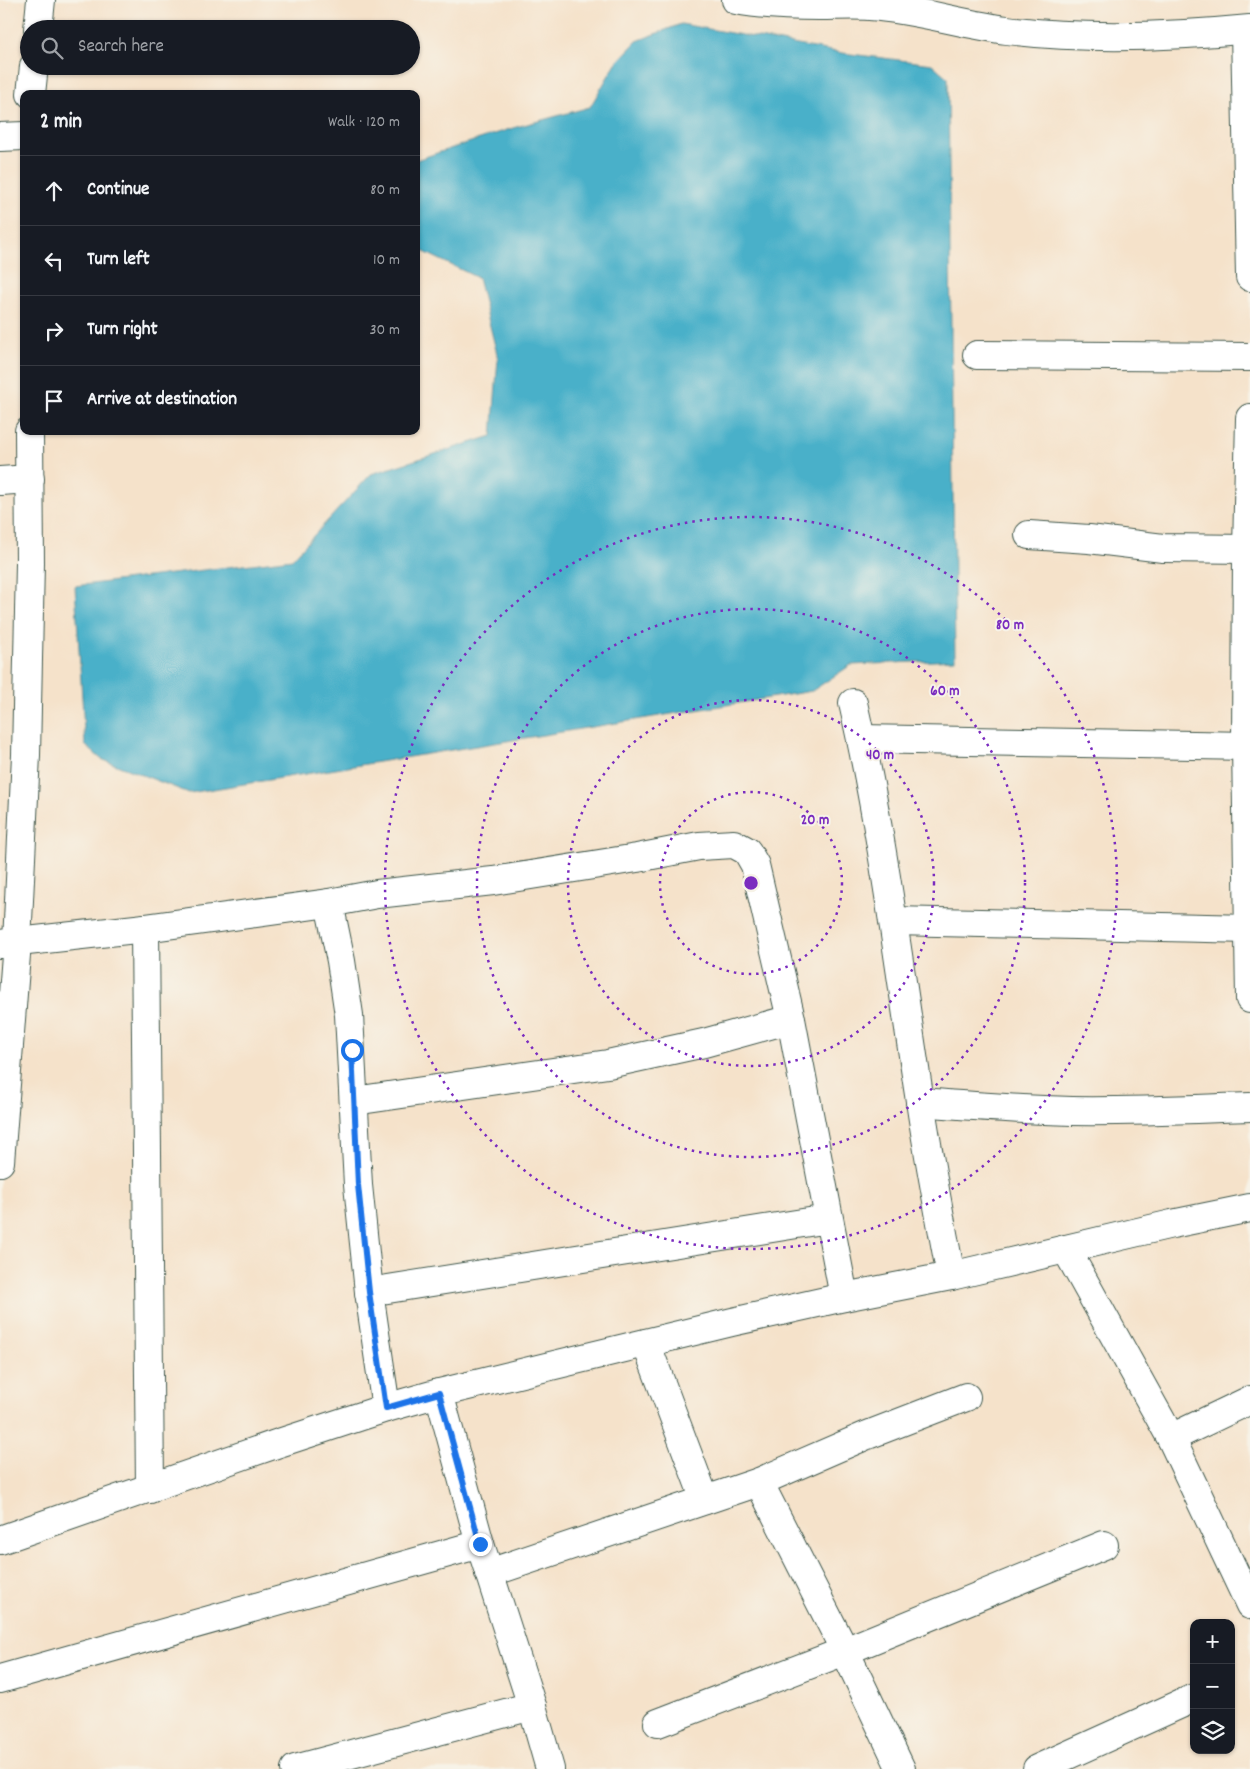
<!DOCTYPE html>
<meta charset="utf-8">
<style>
body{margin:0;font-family:Dekko,sans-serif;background:#242831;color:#f1f3f6}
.controls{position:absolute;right:15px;bottom:15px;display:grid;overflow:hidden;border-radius:10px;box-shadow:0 1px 4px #0004}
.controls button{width:45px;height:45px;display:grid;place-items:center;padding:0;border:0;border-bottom:1px solid #363941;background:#171b24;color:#f1f3f6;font:25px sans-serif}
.stop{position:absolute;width:15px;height:15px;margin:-11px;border:4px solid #1a73e8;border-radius:50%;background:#fff}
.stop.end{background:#1a73e8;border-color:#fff;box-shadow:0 1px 5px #0008}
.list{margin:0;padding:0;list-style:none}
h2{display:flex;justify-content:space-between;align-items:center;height:65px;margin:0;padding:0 20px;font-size:21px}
h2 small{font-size:16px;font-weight:400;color:#9ea1a6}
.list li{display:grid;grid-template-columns:32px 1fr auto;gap:15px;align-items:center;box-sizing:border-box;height:70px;padding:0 20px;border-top:1px solid #363941}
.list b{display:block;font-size:19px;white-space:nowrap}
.list em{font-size:16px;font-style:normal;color:#9ea1a6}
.icon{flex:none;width:28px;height:28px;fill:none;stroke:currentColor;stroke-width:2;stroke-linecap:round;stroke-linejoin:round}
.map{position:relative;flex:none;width:1250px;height:1769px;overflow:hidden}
.search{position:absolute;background:#171b24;box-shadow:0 1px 4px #0004;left:20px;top:20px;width:400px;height:55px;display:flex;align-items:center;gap:12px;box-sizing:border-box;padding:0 18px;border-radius:28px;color:#9ea1a6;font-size:19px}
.panel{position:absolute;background:#171b24;box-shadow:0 1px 4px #0004;left:20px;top:90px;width:400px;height:345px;border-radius:10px}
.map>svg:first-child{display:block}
.water{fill:#4ab0c9;stroke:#34767e}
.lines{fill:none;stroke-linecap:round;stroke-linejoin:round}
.minor-casing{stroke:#3f564a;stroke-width:30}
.minor{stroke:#fff;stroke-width:28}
.route{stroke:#1a73e8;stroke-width:6}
.ring{fill:none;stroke:#7b2cbf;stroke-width:2.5;stroke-dasharray:2.5 5}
.centre{fill:#7b2cbf;stroke:#f7f3e8;stroke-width:2.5}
.ring-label{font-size:15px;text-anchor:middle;font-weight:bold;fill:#7b2cbf;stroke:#f7f3e8;stroke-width:4;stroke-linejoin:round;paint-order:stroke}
</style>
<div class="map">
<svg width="1250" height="1769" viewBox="0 0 1250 1769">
<rect width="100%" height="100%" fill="#f7f3e8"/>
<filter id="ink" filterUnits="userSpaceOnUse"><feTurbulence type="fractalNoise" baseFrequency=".02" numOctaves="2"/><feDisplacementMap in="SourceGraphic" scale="10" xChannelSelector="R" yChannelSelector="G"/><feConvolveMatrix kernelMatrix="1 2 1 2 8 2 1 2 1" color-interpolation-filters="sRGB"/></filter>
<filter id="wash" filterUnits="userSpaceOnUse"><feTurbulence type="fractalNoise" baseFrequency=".0096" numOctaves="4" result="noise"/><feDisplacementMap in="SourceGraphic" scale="20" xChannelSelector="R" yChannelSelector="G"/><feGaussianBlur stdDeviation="1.12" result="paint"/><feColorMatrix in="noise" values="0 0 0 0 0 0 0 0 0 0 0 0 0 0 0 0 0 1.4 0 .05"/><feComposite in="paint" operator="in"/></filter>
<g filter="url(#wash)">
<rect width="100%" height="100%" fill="#f5e2ca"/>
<polygon class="water" points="681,24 842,53 932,64 948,78 955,660 851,665 812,691 189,793 101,759 85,745 75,586 292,559 371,474 492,436 498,358 478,278 416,248 416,160 513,128 590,107 616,63 637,41"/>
</g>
<g filter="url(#ink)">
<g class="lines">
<g class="minor-casing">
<g id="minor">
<path d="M736,0c27,5 56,6 83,6 17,0 33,-1 50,0 47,3 92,18 138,24 81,10 162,7 243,-1"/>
<polyline points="38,29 41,0"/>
<polyline points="1245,30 1250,277"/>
<polyline points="31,94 34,66"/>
<polyline points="0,137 24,136"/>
<polyline points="977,355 1250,357"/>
<polyline points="1250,418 1247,549 1246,746 1250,999"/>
<polyline points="0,481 30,479"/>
<polyline points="1029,535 1089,539 1163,548 1250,549"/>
<path d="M853,703c30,131 46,265 67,398 9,59 20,117 31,175"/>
<polyline points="861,739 1250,746"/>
<polyline points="329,903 341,961 349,1015 358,1185 369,1292 386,1408"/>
<polyline points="894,921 1250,929"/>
<polyline points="145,928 150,1489"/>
<polyline points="0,944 145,928 329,903 377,894 493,881 637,858 699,846 734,844 747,851 755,865 791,1019"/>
<polyline points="354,1101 608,1064 704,1043 791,1019 844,1297"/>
<path d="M920,1102c51,4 101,8 152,9 59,1 119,-2 178,-4"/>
<polyline points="0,1162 17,942 26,755 30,563 29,431"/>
<polyline points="1066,1249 1171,1438 1250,1605"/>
<polyline points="369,1292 828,1219"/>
<polyline points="646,1343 705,1500"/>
<polyline points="439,1393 480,1544 532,1706 550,1769"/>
<polyline points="1171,1438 1250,1400"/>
<polyline points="759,1482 845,1651 901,1769"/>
<polyline points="0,1540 276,1444 386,1408 439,1393 732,1322 844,1297 951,1276 1172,1224 1250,1208"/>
<polyline points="489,1573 759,1482 865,1436 966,1397"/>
<polyline points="0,1679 480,1544"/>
<polyline points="658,1723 845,1651 1104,1545"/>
<polyline points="295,1769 532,1706"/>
<polyline points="1037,1769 1194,1698"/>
</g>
</g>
<use href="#minor" class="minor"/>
</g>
</g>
<g class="lines" filter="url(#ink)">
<polyline class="route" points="352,1050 358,1185 369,1292 386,1408 439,1393 480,1544"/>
</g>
<g class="ring">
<circle cx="751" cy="883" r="91"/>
<circle cx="751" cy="883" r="183"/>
<circle cx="751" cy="883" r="274"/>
<circle cx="751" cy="883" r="366"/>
</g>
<circle cx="751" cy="883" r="8" class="centre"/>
<g class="ring-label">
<text x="1010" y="629">80 m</text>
<text x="945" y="695">60 m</text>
<text x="880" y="759">40 m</text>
<text x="815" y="824">20 m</text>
</g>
</svg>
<div class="controls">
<button>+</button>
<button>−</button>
<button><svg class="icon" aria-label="layers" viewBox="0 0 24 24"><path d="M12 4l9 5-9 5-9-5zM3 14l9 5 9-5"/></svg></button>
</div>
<div class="stop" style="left:352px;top:1050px"></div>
<div class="stop end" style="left:480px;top:1544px"></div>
<div class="search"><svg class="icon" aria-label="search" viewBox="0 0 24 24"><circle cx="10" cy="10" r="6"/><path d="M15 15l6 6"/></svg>Search here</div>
<section class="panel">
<h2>2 min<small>Walk · 120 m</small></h2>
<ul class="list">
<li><svg class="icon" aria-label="ahead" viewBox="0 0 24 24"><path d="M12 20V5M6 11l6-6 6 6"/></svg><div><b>Continue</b></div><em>80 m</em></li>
<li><svg class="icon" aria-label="left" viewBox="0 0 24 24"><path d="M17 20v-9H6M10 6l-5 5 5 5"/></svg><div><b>Turn left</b></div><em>10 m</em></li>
<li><svg class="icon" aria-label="right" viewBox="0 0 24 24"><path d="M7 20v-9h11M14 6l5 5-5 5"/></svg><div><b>Turn right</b></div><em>30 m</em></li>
<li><svg class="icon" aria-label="arrive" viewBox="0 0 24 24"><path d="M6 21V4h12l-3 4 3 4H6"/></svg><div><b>Arrive at destination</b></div></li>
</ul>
</section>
</div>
